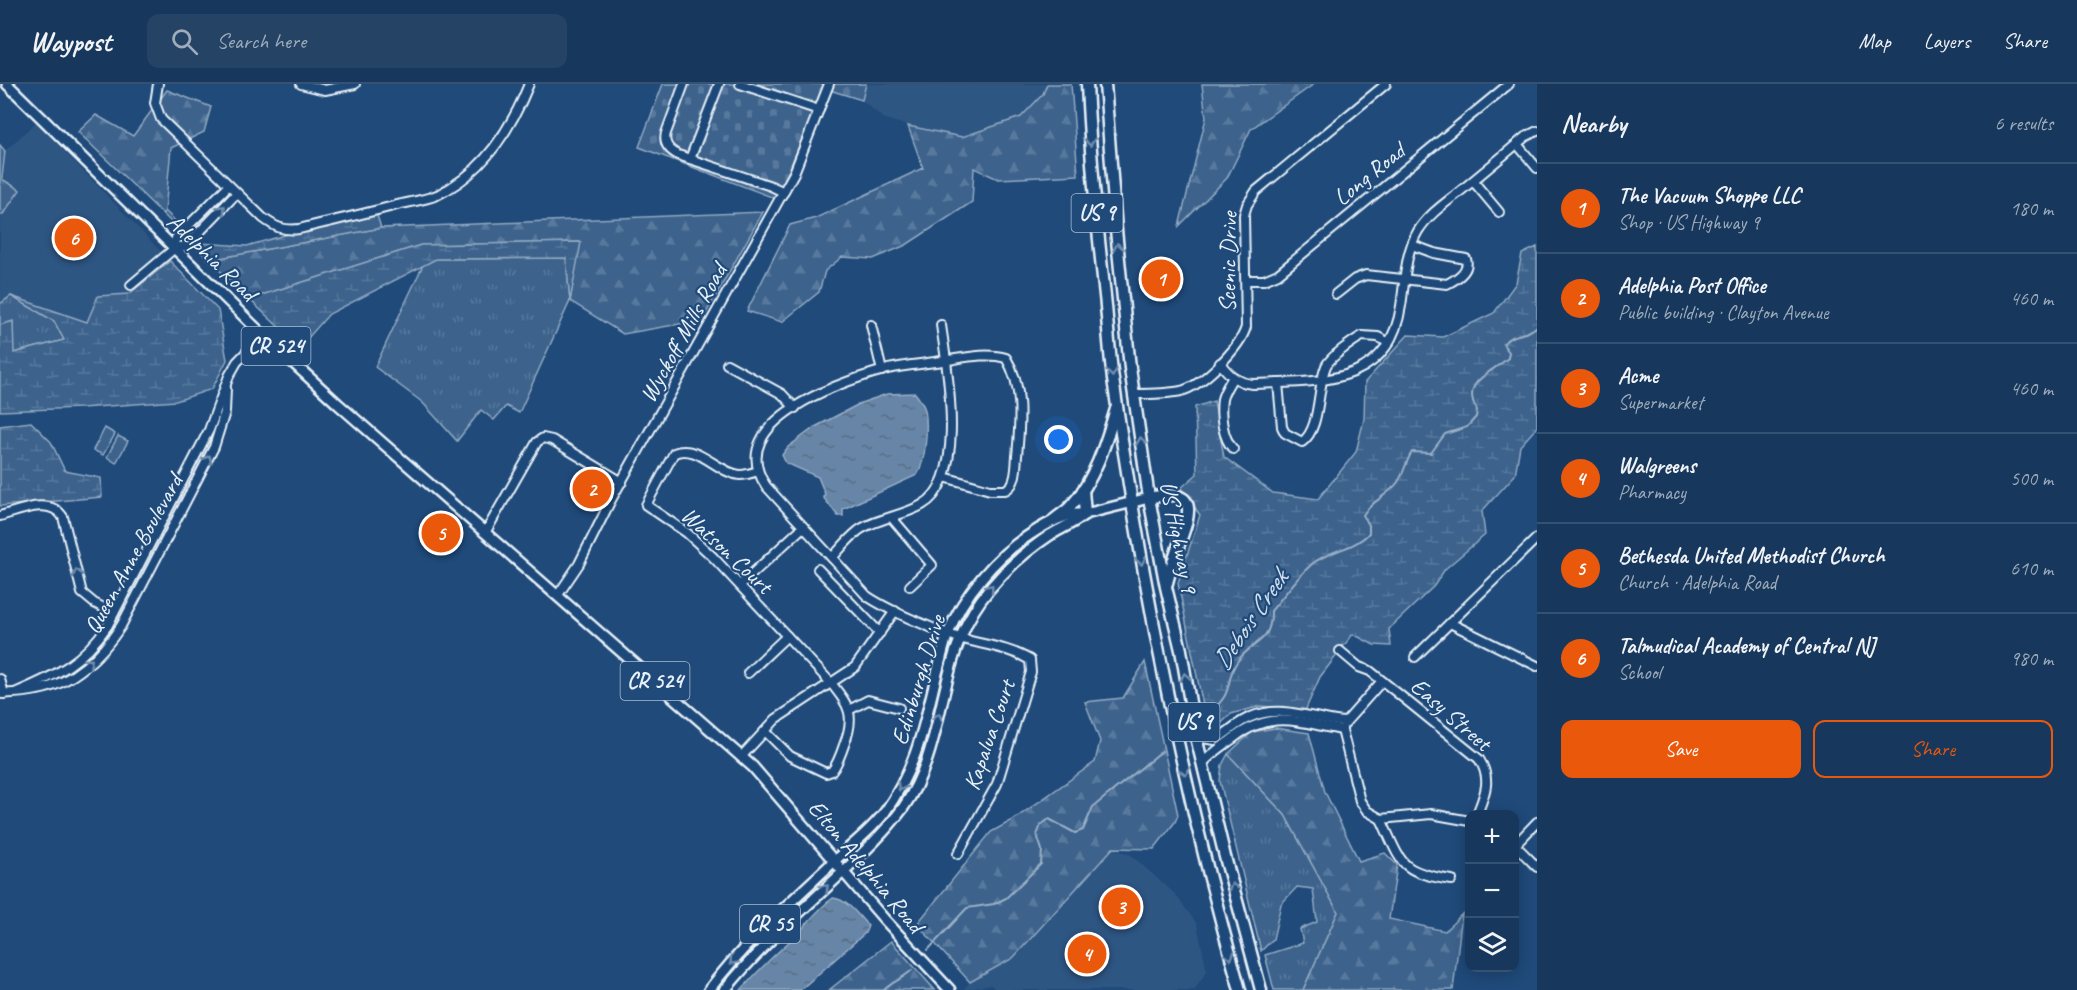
<!DOCTYPE html>
<meta charset="utf-8">
<style>
body{margin:0;font-family:Caveat,sans-serif;background:#244365;color:#f1f3f6}
.controls{position:absolute;right:18px;bottom:18px;display:grid;overflow:hidden;border-radius:12px;box-shadow:0 3px 15px #0003}
.controls button{width:54px;height:54px;display:grid;place-items:center;padding:0;border:0;border-bottom:2px solid #365272;background:#17385c;color:#f1f3f6;font:30px sans-serif}
.you{position:absolute;left:1059px;top:356px;width:21px;height:21px;margin:-15px;border:4px solid #fff;border-radius:50%;background:#1a73e8;box-shadow:0 0 0 9px #1a73e833}
.badge{display:grid;place-items:center;width:39px;height:39px;border-radius:50%;background:#ea580c;color:#fff;font-size:20px;font-weight:700}
.pin{position:absolute;translate:-50% -50%;border:3px solid #fff;box-shadow:0 2px 6px #0006}
.list{margin:0;padding:0;list-style:none}
h2{display:flex;justify-content:space-between;align-items:center;height:78px;margin:0;padding:0 24px;font-size:26px}
h2 small{font-size:20px;font-weight:400;color:#9eacbb}
.list li{display:grid;grid-template-columns:39px 1fr auto;gap:18px;align-items:center;box-sizing:border-box;height:90px;padding:0 24px;border-top:2px solid #365272}
.list b{display:block;font-size:22px;white-space:nowrap}
.list p{margin:0;font-size:20px;white-space:nowrap;color:#9eacbb}
.list em{font-size:20px;font-style:normal;color:#9eacbb}
.actions{display:flex;gap:12px;padding:18px 24px}
.actions a{flex:1;padding:14px 0;border:2px solid #ea580c;border-radius:12px;text-align:center;font-size:21px;color:#ea580c}
.actions .main{background:#ea580c;color:#fff}
.icon{flex:none;width:33px;height:33px;fill:none;stroke:currentColor;stroke-width:2;stroke-linecap:round;stroke-linejoin:round}
.map{position:relative;flex:none;width:1537px;height:906px;overflow:hidden}
header{display:flex;align-items:center;gap:36px;box-sizing:border-box;height:84px;padding:0 30px;background:#17385c;border-bottom:2px solid #365272}
header strong{font-size:28px}
nav{display:flex;gap:33px;margin-inline-start:auto;font-size:21px}
.search{width:420px;height:54px;background:#244365;display:flex;align-items:center;gap:15px;box-sizing:border-box;padding:0 21px;border-radius:12px;color:#9eacbb;font-size:22px}
main{display:flex}
aside{flex:1;background:#17385c}
.map>svg:first-child{display:block}
.built{fill:#2e5683}
.grass{fill:url(#grass-tufts);stroke:#92aac2;stroke-width:1.5}
.forest{fill:url(#forest-firs);stroke:#92aac2;stroke-width:1.5}
.wetland{fill:url(#wetland-marsh);stroke:#92aac2;stroke-width:1.5}
.cemetery{fill:url(#cemetery-stones);stroke:#92aac2;stroke-width:1.5}
.pitch{fill:#3c628c;stroke:#92aac2;stroke-width:1.5}
.water{fill:url(#water-ripples);stroke:#9ab0c7;stroke-width:1.5}
.lines{fill:none;stroke-linecap:round;stroke-linejoin:round}
.stream{stroke:#9ab0c7;stroke-width:2}
.minor-casing{stroke:#e8f1f8;stroke-width:12}
.major-casing{stroke:#e8f1f8;stroke-width:14}
.highway-casing{stroke:#e8f1f8;stroke-width:15}
.minor{stroke:#1f4a7a;stroke-width:8}
.major{stroke:#1f4a7a;stroke-width:9}
.highway{stroke:#1f4a7a;stroke-width:10}
.oneway{stroke:#6f8dac}
.labels{text-anchor:middle;dominant-baseline:central;stroke-width:4.5;stroke-linejoin:round;paint-order:stroke}
.shield{fill:#1f4a7a;stroke:#acbfd2;stroke-width:1.5}
.shield-label{font-size:22px;font-weight:bold;fill:#e8f1f8}
.street-label{font-size:24px;fill:#e8f1f8;stroke:#1f4a7a}
.water-label{font-size:26px;font-style:italic;fill:#d4e1ec;stroke:#1f4a7a}
</style>
<header>
<strong>Waypost</strong>
<div class="search"><svg class="icon" aria-label="search" viewBox="0 0 24 24"><circle cx="10" cy="10" r="6"/><path d="M15 15l6 6"/></svg>Search here</div>
<nav><a>Map</a><a>Layers</a><a>Share</a></nav>
</header>
<main>
<div class="map">
<svg width="1537" height="906" viewBox="0 0 1537 906">
<defs>
<pattern id="grass-tufts" width="24" height="20" patternUnits="userSpaceOnUse" patternTransform="scale(1.5)"><rect width="24" height="20" fill="#3c628c"/><path d="M3 7l-1-3M5 7V3M7 7l1-3M15 17l-1-3M17 17v-4M19 17l1-3" fill="none" stroke="#58799d"/></pattern>
<pattern id="forest-firs" width="22" height="20" patternUnits="userSpaceOnUse" patternTransform="scale(1.5)"><rect width="22" height="20" fill="#3c628c"/><path d="M5 1l3.5 6h-7zM16 11l3.5 6h-7z" fill="#58799d"/></pattern>
<pattern id="wetland-marsh" width="20" height="14" patternUnits="userSpaceOnUse" patternTransform="scale(1.5)"><rect width="20" height="14" fill="#3c628c"/><path d="M1 5h8M5 5V1M11 12h8M15 12V8" fill="none" stroke="#58799d"/></pattern>
<pattern id="cemetery-stones" width="16" height="16" patternUnits="userSpaceOnUse" patternTransform="scale(1.5)"><rect width="16" height="16" fill="#3c628c"/><path d="M2 7V4a2 2 0 0 1 4 0v3zM10 15v-3a2 2 0 0 1 4 0v3z" fill="#58799d"/></pattern>
<pattern id="water-ripples" width="26" height="14" patternUnits="userSpaceOnUse" patternTransform="scale(1.5)"><rect width="26" height="14" fill="#6685a7"/><path d="M2 4q2-2 4 0t4 0M15 11q2-2 4 0t4 0" fill="none" stroke="#596d82"/></pattern>
</defs>
<rect width="100%" height="100%" fill="#1f4a7a"/>
<filter id="ink" filterUnits="userSpaceOnUse"><feTurbulence type="fractalNoise" baseFrequency=".0167" numOctaves="2"/><feDisplacementMap in="SourceGraphic" scale="12" xChannelSelector="R" yChannelSelector="G"/><feConvolveMatrix kernelMatrix="1 2 1 2 8 2 1 2 1" color-interpolation-filters="sRGB"/></filter>
<g filter="url(#ink)">
<g class="built">
<polygon points="866,0 1047,0 1043,10 1021,33 962,53 908,42 883,34 862,16"/>
<polygon points="36,38 170,177 129,210 98,212 87,238 11,212 0,220 0,130 3,130 5,67"/>
<polygon points="1113,764 1131,771 1175,810 1197,840 1207,887 1194,906 996,906 991,901 963,906 970,898 1013,874"/>
</g>
<g class="grass">
<polygon points="0,61 5,67 2,95 20,106 3,130 0,130"/>
<polygon points="566,174 570,217 519,329 506,322 494,336 481,326 457,357 422,318 375,283 424,179 436,175"/>
<polygon points="11,212 54,237 64,256 13,269 13,238 0,241 0,220"/>
<polygon points="1228,670 1285,731 1338,828 1303,906 1274,906 1265,871 1303,859 1300,845 1317,838 1313,805 1297,803 1281,820 1273,855 1261,867 1220,697 1222,681"/>
</g>
<g class="forest">
<polygon points="1047,0 1071,0 1078,91 998,95 974,84 972,118 906,161 873,175 842,173 825,187 819,208 782,238 747,227 790,141 816,134 923,84 908,42 962,53 1021,33 1043,10"/>
<polygon points="1202,0 1314,0 1251,45 1227,94 1179,142 1206,34"/>
<polygon points="167,6 211,23 204,48 171,64 165,127 163,130 78,48 96,31 133,52"/>
<polygon points="763,128 702,236 623,250 570,217 580,158 421,161 249,215 209,176 381,144"/>
<polygon points="1145,578 1178,731 1175,738 1154,765 1113,764 1013,874 970,898 917,840 991,748 1013,736 1095,678 1100,657 1085,618 1123,614"/>
<polygon points="1275,644 1309,649 1325,708 1359,777 1385,769 1397,781 1389,835 1445,847 1462,830 1453,906 1303,906 1338,828 1285,731 1228,670 1252,648"/>
<polygon points="891,857 935,906 829,906"/>
</g>
<g class="wetland">
<polygon points="375,125 381,144 209,176 163,130 165,127 198,159 247,162"/>
<polygon points="581,158 570,217 566,174 436,175 329,230 300,263 249,215 421,161"/>
<polygon points="1537,163 1537,343 1520,362 1515,391 1482,427 1485,451 1445,485 1434,502 1389,545 1391,562 1374,561 1353,550 1320,593 1305,627 1261,622 1231,630 1209,651 1178,499 1200,431 1181,404 1197,390 1195,323 1214,317 1224,373 1273,409 1318,415 1356,368 1364,335 1365,298 1408,251 1443,253 1494,229 1516,199 1522,170"/>
<polygon points="170,177 218,226 227,276 212,305 176,317 81,324 0,327 0,241 13,237 14,269 64,256 54,237 11,212 87,238 98,212 129,210"/>
<polygon points="31,338 51,358 65,387 101,394 102,413 0,422 0,342"/>
</g>
<polygon class="cemetery" points="663,0 866,0 862,16 823,4 777,115 639,63"/>
<g class="pitch">
<polygon points="105,344 115,350 103,371 93,366"/>
<polygon points="118,352 128,357 116,379 107,373"/>
</g>
<g class="water">
<path d="M915,309c4,5 8,10 10,17 3,16 1,51 -8,65l-74,34v7h-5l-15,-19 2,-3 -7,-17 -32,-14 -4,-8 6,-8 27,-20 46,-24 26,-9z"/>
<path d="M833,814c14,1 26,18 35,28l-3,7 -65,57h-59c16,-18 33,-35 51,-51 14,-13 25,-30 41,-41z"/>
</g>
<g class="lines">
<g class="stream">
<path d="M1212,627c4,-4 9,-9 12,-14 7,-11 4,-23 13,-35 15,-22 35,-18 34,-51 13,-15 26,-34 41,-47 17,-14 43,-15 57,-31v-8l-6,-10c9,-15 25,-19 35,-33 6,-9 8,-21 14,-30l19,1 14,-19 22,-7 9,-10 1,-7c-17,-28 13,-36 31,-52l1,-6 -6,-8c8,-12 24,-7 34,-18"/>
<polyline points="928,866 967,824 994,820 1006,814 1041,780 1042,766 1037,751 1041,741 1049,735 1075,749 1083,746 1093,723 1162,667"/>
<path d="M884,906c9,-9 17,-10 28,-20"/>
</g>
<g class="minor-casing">
<g id="minor">
<path d="M158,0l-3,19 6,16 102,99c12,9 20,13 36,11 32,-8 65,-15 98,-24 13,-3 28,-5 40,-10 47,-22 74,-66 92,-111"/>
<polyline points="301,0 325,6 355,0"/>
<path d="M684,0l-18,49c-3,11 3,17 12,22l93,31 13,6"/>
<polyline points="740,0 819,26"/>
<polyline points="1517,60 1537,84"/>
<polyline points="690,75 719,0"/>
<polyline points="1473,97 1499,128"/>
<polyline points="175,164 176,154 228,102"/>
<polyline points="1246,196 1264,196 1278,190 1509,0"/>
<polyline points="131,201 175,164 186,162 236,110"/>
<path d="M1336,210l19,-15 11,-4 81,9c10,-5 23,-13 19,-25l-32,-6 -22,-8"/>
<polyline points="871,241 882,287"/>
<path d="M1220,279c9,12 18,20 33,21 64,-3 136,4 148,-78 4,-25 4,-53 17,-75 10,-16 26,-27 40,-38 23,-19 45,-37 67,-56l12,-6"/>
<polyline points="727,280 782,310 795,324"/>
<path d="M1278,299l4,44 3,6 17,9c19,-13 15,-55 24,-76 4,-9 27,-25 36,-30l16,1 11,6"/>
<path d="M1134,310c15,0 32,0 47,-3 21,-5 59,-43 65,-64l-2,-112 3,-10 9,-14 130,-107"/>
<path d="M1233,365c-11,-12 -13,-35 -11,-50 2,-8 7,-15 11,-22"/>
<path d="M758,387c-6,2 -13,4 -18,4 -23,-2 -42,-32 -66,-22l-28,52 41,28 26,24 118,126c18,23 25,32 13,62 -3,9 -6,18 -12,26l-6,2 -36,-17 -25,-25"/>
<path d="M944,393l46,13h15c1,0 7,-5 7,-6 5,-8 4,-20 5,-28 3,-33 7,-69 -11,-98 -20,-6 -43,0 -64,3 -18,3 -37,4 -54,8 -45,12 -166,52 -122,117l101,110c22,15 66,33 92,42 25,7 49,9 71,22l1,12 -34,112 -39,70"/>
<path d="M0,432c19,-5 50,-20 63,1l19,76 12,10 20,10"/>
<polyline points="892,434 932,481 910,502"/>
<polyline points="485,449 537,358 543,354 552,356 622,398"/>
<path d="M832,474c8,-9 16,-19 26,-27 16,-12 45,-15 64,-26 46,-26 25,-136 19,-180"/>
<polyline points="818,485 880,549"/>
<polyline points="740,501 803,443"/>
<polyline points="558,511 579,480 611,416 794,89 829,0"/>
<polyline points="1450,539 1537,582"/>
<path d="M1340,567l19,16 11,4 109,88c13,20 6,35 -2,55"/>
<polyline points="1415,573 1537,454"/>
<polyline points="748,589 787,552"/>
<polyline points="0,595 4,610"/>
<path d="M17,608c40,-17 66,-30 91,-67l101,-195 20,-54 8,-14 26,-27"/>
<path d="M0,610c12,-1 25,-1 37,-4 36,-6 65,-35 84,-64l93,-179 11,-35 1,-24"/>
<polyline points="849,626 868,616 899,624"/>
<polyline points="1344,640 1382,597"/>
<polyline points="1342,646 1360,717 1367,727 1381,735 1431,730 1470,737"/>
<path d="M1196,653l19,3c13,-7 22,-18 36,-23 30,-13 62,2 93,5"/>
<polyline points="741,673 776,635 855,583 895,527"/>
<path d="M1202,680c9,-10 18,-16 29,-24 39,-31 66,-18 111,-10"/>
<path d="M1381,735c21,45 18,53 71,61"/>
<polyline points="1514,760 1537,783"/>
<polyline points="1515,761 1537,738"/>
</g>
</g>
<g class="major-casing">
<g id="major">
<polyline points="7,0 263,251 338,320 753,683 884,835 950,906"/>
<path d="M709,906c35,-47 81,-87 123,-127 18,-17 38,-31 53,-51 32,-45 39,-87 52,-139 4,-13 6,-27 11,-39 14,-38 49,-79 83,-100 15,-10 36,-22 54,-20l64,-16"/>
<path d="M725,906c35,-44 79,-81 119,-119 21,-20 42,-40 59,-63 44,-62 33,-146 78,-208 19,-26 42,-47 69,-65 12,-7 24,-12 35,-21"/>
</g>
</g>
<g class="highway-casing">
<g id="highway">
<path d="M1087,0c3,71 10,141 18,212 3,28 4,55 8,83 29,206 70,411 127,611"/>
<polyline points="1105,0 1116,146 1130,284 1149,414 1166,503 1181,566 1196,653 1225,773 1261,906"/>
<polyline points="1083,406 1085,430"/>
<path d="M1149,414c51,-12 42,15 29,49 -4,12 -8,24 -11,36"/>
<path d="M1053,437c6,-6 13,-9 18,-15 24,-26 35,-64 45,-97"/>
</g>
</g>
<use href="#minor" class="minor"/>
<use href="#major" class="major"/>
<use href="#highway" class="highway"/>
</g>
<defs><path id="oneway-chevron" d="M-2-3.5L2.5 0L-2 3.5" fill="none" stroke-width="1.6" stroke-linecap="round" stroke-linejoin="round" transform="scale(1.5)"/></defs>
<g class="oneway">
<use href="#oneway-chevron" transform="translate(1090 58) rotate(86)"/>
<use href="#oneway-chevron" transform="translate(222 125) rotate(-46)"/>
<use href="#oneway-chevron" transform="translate(1118 163) rotate(-99)"/>
<use href="#oneway-chevron" transform="translate(1112 289) rotate(82)"/>
<use href="#oneway-chevron" transform="translate(1141 357) rotate(-98)"/>
<use href="#oneway-chevron" transform="translate(208 375) rotate(-63)"/>
<use href="#oneway-chevron" transform="translate(1141 477) rotate(79)"/>
<use href="#oneway-chevron" transform="translate(77 489) rotate(-104)"/>
<use href="#oneway-chevron" transform="translate(990 504) rotate(-51)"/>
<use href="#oneway-chevron" transform="translate(89 578) rotate(-40)"/>
<use href="#oneway-chevron" transform="translate(1185 593) rotate(-100)"/>
<use href="#oneway-chevron" transform="translate(938 633) rotate(-76)"/>
<use href="#oneway-chevron" transform="translate(1185 688) rotate(77)"/>
<use href="#oneway-chevron" transform="translate(901 703) rotate(119)"/>
<use href="#oneway-chevron" transform="translate(1233 803) rotate(-105)"/>
<use href="#oneway-chevron" transform="translate(825 804) rotate(-44)"/>
<use href="#oneway-chevron" transform="translate(1230 872) rotate(74)"/>
<use href="#oneway-chevron" transform="translate(733 877) rotate(133)"/>
</g>
</g>
<g class="labels">
<g class="shield">
<rect x="1071.5" y="110" width="51" height="38" rx="4.5"/>
<rect x="241.5" y="243" width="69" height="38" rx="4.5"/>
<rect x="620.5" y="578" width="69" height="38" rx="4.5"/>
<rect x="1168.5" y="619" width="51" height="38" rx="4.5"/>
<rect x="740" y="821" width="60" height="38" rx="4.5"/>
</g>
<g class="shield-label">
<text x="1097" y="129">US 9</text>
<text x="276" y="262">CR 524</text>
<text x="655" y="597">CR 524</text>
<text x="1194" y="638">US 9</text>
<text x="770" y="840">CR 55</text>
</g>
<g class="street-label">
<text transform="translate(1369 90) rotate(-39)">Long Road</text>
<text transform="translate(212 173) rotate(44)">Adelphia Road</text>
<text transform="translate(1228 178) rotate(-89)">Scenic Drive</text>
<text transform="translate(683 249) rotate(-61)">Wyckoff Mills Road</text>
<text transform="translate(1179 453) rotate(79)">US Highway 9</text>
<text transform="translate(727 466) rotate(43)">Watson Court</text>
<text transform="translate(133 470) rotate(-61)">Queen Anne Boulevard</text>
<text transform="translate(918 596) rotate(-73)">Edinburgh Drive</text>
<text transform="translate(1451 630) rotate(41)">Easy Street</text>
<text transform="translate(989 651) rotate(-71)">Kapalua Court</text>
<text transform="translate(866 782) rotate(50)">Elton Adelphia Road</text>
</g>
<g class="water-label">
<text transform="translate(1250 536) rotate(-56)">Debois Creek</text>
</g>
</g>
</svg>
<div class="controls">
<button>+</button>
<button>−</button>
<button><svg class="icon" aria-label="layers" viewBox="0 0 24 24"><path d="M12 4l9 5-9 5-9-5zM3 14l9 5 9-5"/></svg></button>
</div>
<div class="you"></div>
<div class="pin badge" style="left:1161px;top:195px">1</div>
<div class="pin badge" style="left:592px;top:405px">2</div>
<div class="pin badge" style="left:1121px;top:823px">3</div>
<div class="pin badge" style="left:1087px;top:870px">4</div>
<div class="pin badge" style="left:441px;top:449px">5</div>
<div class="pin badge" style="left:74px;top:154px">6</div>
</div>
<aside>
<h2>Nearby<small>6 results</small></h2>
<ul class="list">
<li><span class="badge">1</span><div><b>The Vacuum Shoppe LLC</b><p>Shop · US Highway 9</p></div><em>180 m</em></li>
<li><span class="badge">2</span><div><b>Adelphia Post Office</b><p>Public building · Clayton Avenue</p></div><em>460 m</em></li>
<li><span class="badge">3</span><div><b>Acme</b><p>Supermarket</p></div><em>460 m</em></li>
<li><span class="badge">4</span><div><b>Walgreens</b><p>Pharmacy</p></div><em>500 m</em></li>
<li><span class="badge">5</span><div><b>Bethesda United Methodist Church</b><p>Church · Adelphia Road</p></div><em>610 m</em></li>
<li><span class="badge">6</span><div><b>Talmudical Academy of Central NJ</b><p>School</p></div><em>980 m</em></li>
</ul>
<div class="actions"><a class="main">Save</a><a>Share</a></div>
</aside>
</main>
